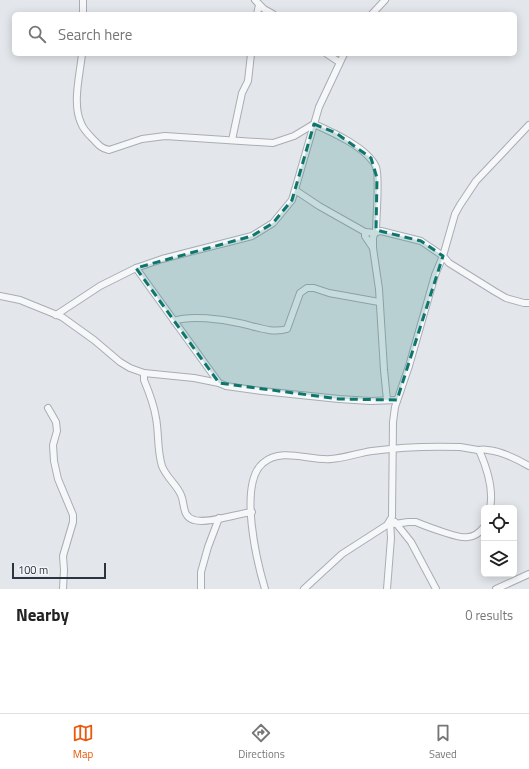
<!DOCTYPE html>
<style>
body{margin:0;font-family:"Titillium Web",sans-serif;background:#f2f2f2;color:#222}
.controls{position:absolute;right:12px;bottom:12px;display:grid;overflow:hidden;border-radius:6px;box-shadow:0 2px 10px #0003}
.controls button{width:36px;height:36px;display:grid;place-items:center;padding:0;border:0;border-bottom:1px solid #e0e0e0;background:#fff;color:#222;font:20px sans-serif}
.scale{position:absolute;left:12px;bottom:10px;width:94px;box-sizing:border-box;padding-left:4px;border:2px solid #2b3443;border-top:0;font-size:11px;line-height:14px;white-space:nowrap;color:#2b3443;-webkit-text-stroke:3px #f3f5f8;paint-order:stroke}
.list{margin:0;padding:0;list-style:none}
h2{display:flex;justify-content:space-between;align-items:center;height:52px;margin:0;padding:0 16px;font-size:17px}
h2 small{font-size:13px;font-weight:400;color:#767676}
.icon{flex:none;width:22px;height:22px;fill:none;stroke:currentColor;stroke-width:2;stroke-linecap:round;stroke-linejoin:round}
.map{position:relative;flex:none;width:529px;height:589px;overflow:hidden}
.search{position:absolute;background:#fff;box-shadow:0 2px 10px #0003;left:12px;right:12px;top:12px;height:44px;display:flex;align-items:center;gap:10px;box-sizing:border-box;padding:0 14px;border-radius:6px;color:#767676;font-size:15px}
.sheet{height:124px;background:#fff}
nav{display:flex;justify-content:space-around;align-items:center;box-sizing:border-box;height:56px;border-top:1px solid #e0e0e0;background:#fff;font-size:11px;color:#767676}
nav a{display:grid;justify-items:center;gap:2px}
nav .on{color:#ea580c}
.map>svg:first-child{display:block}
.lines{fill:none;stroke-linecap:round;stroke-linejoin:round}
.street-casing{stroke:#a8adb5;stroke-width:8}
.street{stroke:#f6f7f9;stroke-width:6}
.marked{fill:#0f766e;fill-opacity:0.2;stroke:#0f766e;stroke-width:3;stroke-dasharray:8 5;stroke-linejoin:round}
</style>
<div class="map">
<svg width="529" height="589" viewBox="0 0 529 589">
<rect width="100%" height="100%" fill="#e3e6eb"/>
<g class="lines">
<g class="street-casing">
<g id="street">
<polyline points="83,0 83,14"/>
<polyline points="255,0 264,9 273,14"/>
<polyline points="257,14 259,5"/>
<polyline points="372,14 385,0"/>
<path d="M82,54c-2,20 -10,50 -1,69 2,6 6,10 11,15 6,6 8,10 17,12l33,-11 23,-3 108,7 21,-7 20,-12"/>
<polyline points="327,54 339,62"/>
<path d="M314,124c18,8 54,24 62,43 4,10 0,51 0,65"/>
<polyline points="232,140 242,93 248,81 251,54"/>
<polyline points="295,190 319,206 365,232 375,233 376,232 381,231 421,241 443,256 449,263 494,291 506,298 524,303 529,303"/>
<polyline points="365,232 365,236 373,248"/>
<polyline points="375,233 373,237 373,248 379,289 384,370 387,400"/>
<polyline points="136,268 219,383"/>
<polyline points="0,296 20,300 62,317 94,340 120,362 130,368 144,373 194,378 219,383 226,386 262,391 339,399 370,401 397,400"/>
<polyline points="56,315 100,286 136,268 162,259 252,236 273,223 292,200 319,107 344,54"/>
<path d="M174,321c16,-6 48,-2 65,2 16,3 32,11 48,6l13,-36 7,-5h7l15,5 50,9"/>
<path d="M144,373v7c5,12 10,25 12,38 3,16 1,32 6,48 4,11 15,19 19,29 4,9 1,22 13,25 14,4 42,-6 58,-8"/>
<polyline points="48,408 56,422 57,431 53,445 54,461 58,479 73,515 73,522 63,556 64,570 63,589"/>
<path d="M479,450c8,18 15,39 11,58"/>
<polyline points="395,522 411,542 436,589"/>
<path d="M395,524l13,-2h8c9,4 18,7 27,10 16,5 29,11 41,-5"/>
<polyline points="201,589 201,572 208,547 219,518"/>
<path d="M265,589c-8,-27 -27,-105 -2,-126 19,-16 46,-2 68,-4 14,-1 27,-6 41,-8 29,-4 59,-5 88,-4 6,1 12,2 18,3 3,0 6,-1 9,0 15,1 30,9 42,16"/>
<polyline points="304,589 342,554 387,525 392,517 393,422 395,407 409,366 435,275 443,256 455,214 460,205 476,181 529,125"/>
<polyline points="387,589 391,538 390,521"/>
<polyline points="496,589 529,574"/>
</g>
</g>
<use href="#street" class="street"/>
</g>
<path class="marked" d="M314,124l22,9 35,25 6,20 -1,52 45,11 22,15 -46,144 -58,-1 -120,-16 -83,-115 116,-32 21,-13 19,-23z"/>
</svg>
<div class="controls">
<button><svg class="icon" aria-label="locate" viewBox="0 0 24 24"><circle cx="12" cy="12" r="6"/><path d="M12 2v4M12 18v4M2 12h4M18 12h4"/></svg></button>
<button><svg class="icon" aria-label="layers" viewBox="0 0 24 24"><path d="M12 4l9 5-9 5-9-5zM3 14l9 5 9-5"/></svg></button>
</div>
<div class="scale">100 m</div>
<div class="search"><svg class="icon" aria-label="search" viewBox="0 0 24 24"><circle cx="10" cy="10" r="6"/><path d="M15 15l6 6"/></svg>Search here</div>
</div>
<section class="sheet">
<h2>Nearby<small>0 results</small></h2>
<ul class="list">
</ul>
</section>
<nav>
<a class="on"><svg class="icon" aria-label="map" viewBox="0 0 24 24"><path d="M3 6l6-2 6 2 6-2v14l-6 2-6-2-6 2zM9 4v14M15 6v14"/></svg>Map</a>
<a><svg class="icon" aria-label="directions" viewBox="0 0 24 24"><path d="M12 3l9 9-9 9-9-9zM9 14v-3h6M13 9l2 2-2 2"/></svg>Directions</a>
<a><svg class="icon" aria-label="saved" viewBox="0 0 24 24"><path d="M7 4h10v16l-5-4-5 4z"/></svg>Saved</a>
</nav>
